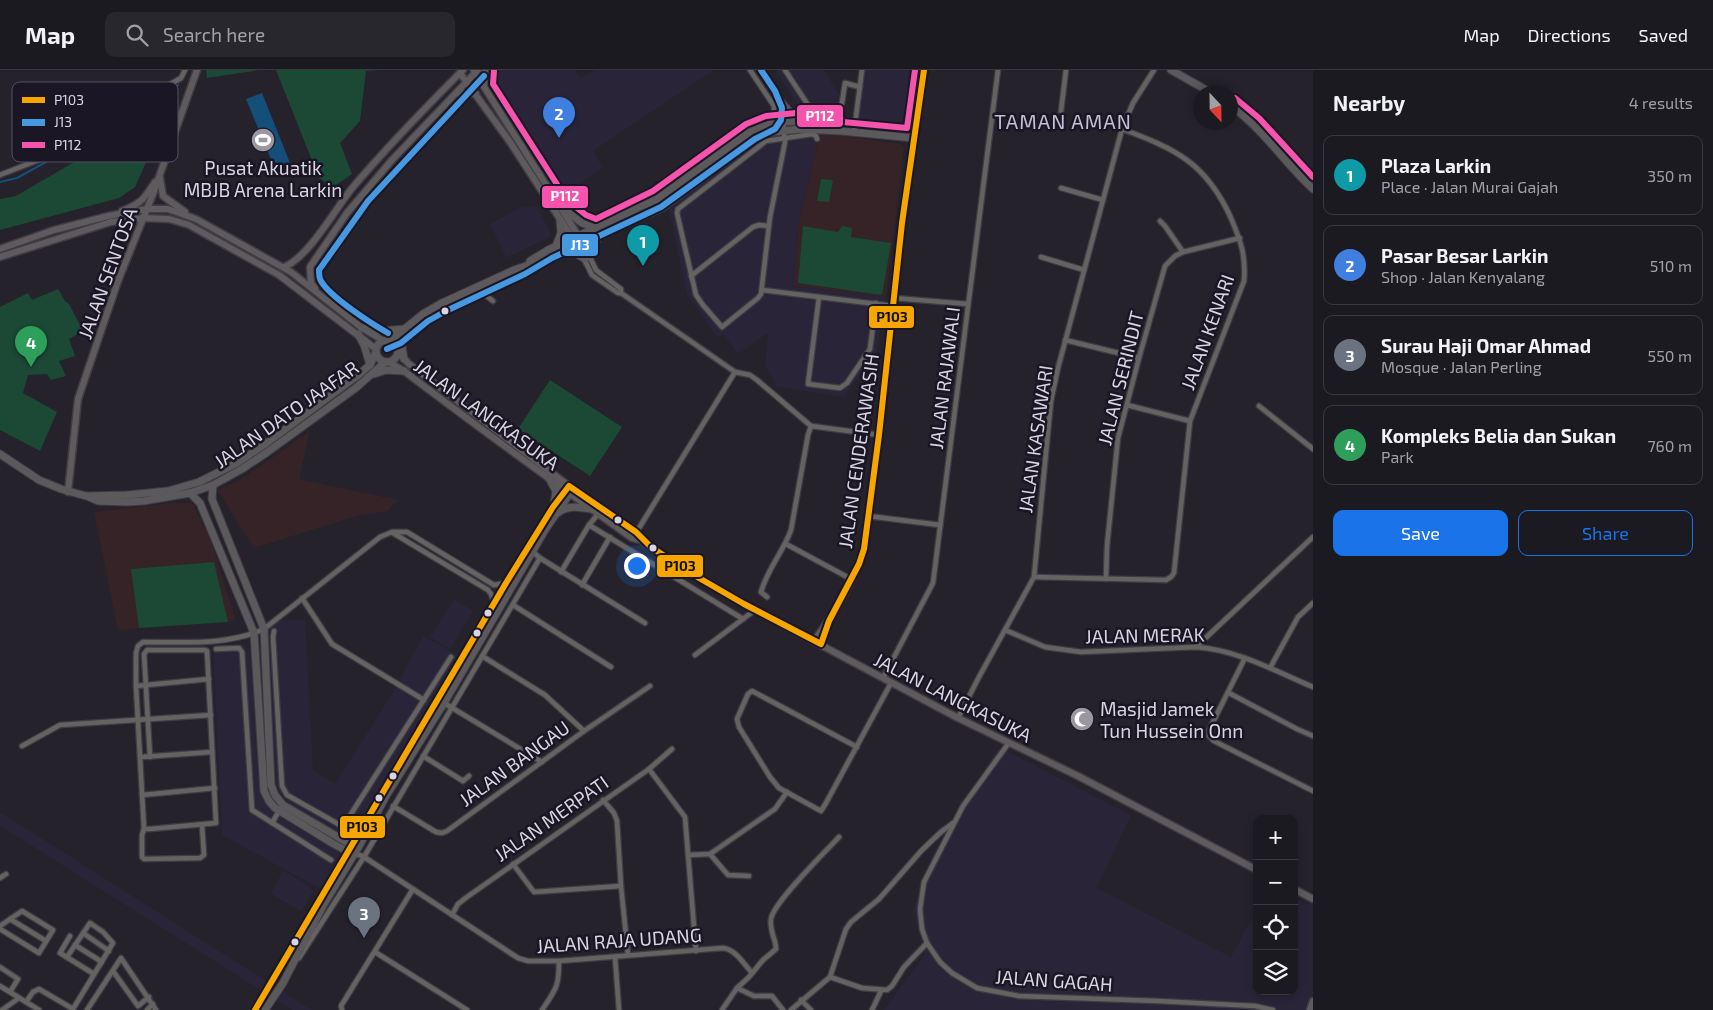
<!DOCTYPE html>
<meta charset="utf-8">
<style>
body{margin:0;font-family:"Exo 2",sans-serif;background:#29272e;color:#f1f3f6}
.controls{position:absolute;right:15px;bottom:15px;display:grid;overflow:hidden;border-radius:10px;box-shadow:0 2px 8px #0003}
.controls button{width:45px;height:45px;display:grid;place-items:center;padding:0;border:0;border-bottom:1px solid #3a383f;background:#1c1a21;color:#f1f3f6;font:25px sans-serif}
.compass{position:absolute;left:1193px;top:15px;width:45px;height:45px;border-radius:50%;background:#1c1a21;box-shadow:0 2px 8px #0003;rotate:158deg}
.you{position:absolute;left:636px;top:495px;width:18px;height:18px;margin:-12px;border:4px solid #fff;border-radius:50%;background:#1a73e8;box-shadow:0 0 0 8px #1a73e833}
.badge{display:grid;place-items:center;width:32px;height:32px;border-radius:50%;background:#1a73e8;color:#fff;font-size:16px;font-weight:700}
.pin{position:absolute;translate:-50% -41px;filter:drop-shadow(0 1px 2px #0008)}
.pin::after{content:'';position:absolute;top:26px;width:18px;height:15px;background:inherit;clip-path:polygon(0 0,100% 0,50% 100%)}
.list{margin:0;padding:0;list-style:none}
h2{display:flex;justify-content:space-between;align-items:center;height:65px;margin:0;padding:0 20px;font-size:21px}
h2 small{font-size:16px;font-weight:400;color:#a0a1a5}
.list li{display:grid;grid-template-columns:32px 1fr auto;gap:15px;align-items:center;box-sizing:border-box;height:80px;margin:0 10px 10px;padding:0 10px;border:1px solid #3a383f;border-radius:10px}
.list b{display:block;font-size:19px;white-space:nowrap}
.list p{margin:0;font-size:16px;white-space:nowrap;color:#a0a1a5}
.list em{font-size:16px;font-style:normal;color:#a0a1a5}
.actions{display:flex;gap:10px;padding:15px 20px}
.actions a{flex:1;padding:11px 0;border:1px solid #1a73e8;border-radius:10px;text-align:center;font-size:18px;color:#1a73e8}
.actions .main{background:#1a73e8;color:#fff}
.icon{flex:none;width:28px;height:28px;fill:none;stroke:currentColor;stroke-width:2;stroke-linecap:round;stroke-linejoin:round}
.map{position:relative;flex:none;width:1313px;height:940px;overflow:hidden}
header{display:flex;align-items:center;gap:30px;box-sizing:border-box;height:70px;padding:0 25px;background:#1c1a21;border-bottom:1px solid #3a383f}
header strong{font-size:24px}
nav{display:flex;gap:28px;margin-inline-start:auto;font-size:18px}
.search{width:350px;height:45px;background:#29272e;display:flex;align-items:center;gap:12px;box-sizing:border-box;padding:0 18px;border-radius:10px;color:#a0a1a5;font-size:19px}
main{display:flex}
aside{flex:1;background:#1c1a21}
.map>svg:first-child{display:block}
.built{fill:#292437}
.education{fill:#352327}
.green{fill:#1b4935}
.water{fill:#134f78}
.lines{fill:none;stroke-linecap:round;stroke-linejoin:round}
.stream{stroke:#134f78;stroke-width:2}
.street-casing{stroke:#3f3c44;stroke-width:7}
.secondary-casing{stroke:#3f3c44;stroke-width:9}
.primary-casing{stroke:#3f3c44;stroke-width:9}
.street{stroke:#656262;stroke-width:4.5}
.secondary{stroke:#5e5a5d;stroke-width:6}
.primary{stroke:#5c595c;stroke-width:7}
.bus-1-casing{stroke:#1a1625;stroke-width:10}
.bus-2-casing{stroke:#1a1625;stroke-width:10}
.bus-3-casing{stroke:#1a1625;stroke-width:10}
.bus-1{stroke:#f7a600;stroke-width:6}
.bus-2{stroke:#4699e1;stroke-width:6}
.bus-3{stroke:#f653ac;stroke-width:6}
.bus-dot{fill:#d9d6e1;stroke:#1a1625;stroke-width:2}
.labels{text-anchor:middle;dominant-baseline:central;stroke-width:5;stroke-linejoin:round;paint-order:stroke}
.poi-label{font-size:19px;fill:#d9d6e1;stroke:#1a1625}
.street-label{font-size:19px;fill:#d9d6e1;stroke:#1a1625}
.neighbourhood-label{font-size:20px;letter-spacing:1px;fill:#c4bfd4;stroke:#1a1625}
.key{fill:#1a1625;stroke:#53505d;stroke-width:1}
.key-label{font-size:14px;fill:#d9d6e1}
.line-badge{stroke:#1a1625;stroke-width:2}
.badge-label{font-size:14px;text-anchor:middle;font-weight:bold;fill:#fff}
.pale-badge-label{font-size:14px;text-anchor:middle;font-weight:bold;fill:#111}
</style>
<header>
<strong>Map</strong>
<div class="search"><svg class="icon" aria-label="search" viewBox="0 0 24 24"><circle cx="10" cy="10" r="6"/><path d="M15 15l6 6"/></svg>Search here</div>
<nav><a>Map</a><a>Directions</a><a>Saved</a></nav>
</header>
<main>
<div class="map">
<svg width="1313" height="940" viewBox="0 0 1313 940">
<rect width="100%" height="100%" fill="#25222c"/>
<g class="built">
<polygon points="492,0 575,0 581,8 595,0 714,0 593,81 603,98 568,121 492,10"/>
<polygon points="775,0 824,0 841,28 834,44 815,46 801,39"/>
<polygon points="864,0 921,0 911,64 856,59"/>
<polygon points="809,61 820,63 799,152 793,216 886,227 877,282 844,327 777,317 765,296 768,263 738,284 723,264 718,268 687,225 668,136 765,66"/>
<polygon points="537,136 552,166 506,188 490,154 521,137"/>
<polygon points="454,529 473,541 450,579 430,567"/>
<polygon points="305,549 313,700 335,714 395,619 423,566 458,585 321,819 222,765 213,577 242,574 250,580 267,578 273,560 272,557 279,551"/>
<polygon points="999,677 1131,745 1097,818 1231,887 1257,839 1257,921 1294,921 1294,828 1308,835 1313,826 1313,940 884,940 925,884 913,840 934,782"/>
<polygon points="0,742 312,940 292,940 24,771 0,756"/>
<polygon points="283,800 314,820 301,841 271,824"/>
</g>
<g class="education">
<polygon points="820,63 901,74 904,78 886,227 793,216 799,152"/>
<polygon points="310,361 299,409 398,430 388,441 360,445 254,478 217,420 240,410"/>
<polygon points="171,433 192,433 210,467 235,548 233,551 118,560 94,442"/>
</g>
<g class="green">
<polygon points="206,0 259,0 207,8"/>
<polygon points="276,0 379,0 366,1 360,51 340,73 352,104 333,117 319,108"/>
<polygon points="172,35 135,117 119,128 0,160 0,129 16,126"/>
<polygon points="821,109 833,110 829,132 817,131"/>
<polygon points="803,156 838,162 842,156 852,158 851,167 891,173 882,225 798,213"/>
<polygon points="58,219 65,231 69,234 83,261 69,269 75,286 59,291 66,306 51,310 47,304 28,305 23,323 57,342 40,381 0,360 0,237 28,223 32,230"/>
<polygon points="550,310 622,357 590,406 518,359"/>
<polygon points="214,492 228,552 139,558 131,499"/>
</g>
<polygon class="water" points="262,23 290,93 275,99 246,29"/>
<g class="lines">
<polyline class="stream" points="0,112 17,108 46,92 178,15"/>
<g class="street-casing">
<g id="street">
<polyline points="750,0 774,36 774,46 768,54"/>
<polyline points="785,0 808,35 814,37 839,38 842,33 845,13 860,17"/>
<polyline points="1061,41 1066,0"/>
<polyline points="854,62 862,0"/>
<polyline points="0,105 41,89 181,8 185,0"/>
<polyline points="1061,118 1103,130"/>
<polyline points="678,139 677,143 696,225 703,235 722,257 758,228 761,224 770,147 785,72 781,32 762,0"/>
<polyline points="678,139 766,71 812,64 816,66 817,69"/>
<polyline points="1160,151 1165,156 1183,182"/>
<polyline points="583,173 596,200 621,219 621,223"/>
<polyline points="577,175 592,205 618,223 621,223 735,302 750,305 757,310 811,356 879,365"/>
<polyline points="1041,187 1084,200"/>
<polyline points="691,206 753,157 759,155 768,156"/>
<polyline points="478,216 481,222 493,231"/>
<polyline points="762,220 893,236"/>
<polyline points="819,227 808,314 840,318 847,313 870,279 876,233"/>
<polyline points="894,228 968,234"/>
<polyline points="1065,270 1139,288"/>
<polyline points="1127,335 1190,351"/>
<polyline points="1259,336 1313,379"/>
<polyline points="868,446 940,455"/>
<polyline points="589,455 743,549"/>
<polyline points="393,463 488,520 491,524 494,532"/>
<polyline points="636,463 735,302"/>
<polyline points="786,474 851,509"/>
<polyline points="533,482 540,488 645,553"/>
<polyline points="561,502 589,455 598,444"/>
<path d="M1034,507l132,3 5,-3 3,-4 16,-152 54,-140c2,-26 -3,-39 -13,-63 -25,-55 -55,-69 -109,-89"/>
<polyline points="1106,509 1107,476 1118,368 1139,288 1165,196 1175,186 1183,182 1240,168"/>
<polyline points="582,515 610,467"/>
<path d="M767,527l-6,-5c6,-22 22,-40 30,-62l17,-95 3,-9"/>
<polyline points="302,528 332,574 424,630"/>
<polyline points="513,535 611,597"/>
<path d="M1005,560l40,17 36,5 115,-5c42,3 79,24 117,40"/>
<polyline points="274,561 273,567 282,716 287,725 340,755 344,755 451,587"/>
<polyline points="1196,577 1313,467"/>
<polyline points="216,579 239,578 242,582 252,740 331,790"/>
<polyline points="695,585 755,540"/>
<polyline points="482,586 545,625 584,661"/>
<polyline points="1245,588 1209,660 1209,666 1214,671 1313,721"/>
<polyline points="1270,598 1298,547 1313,533"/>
<polyline points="883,608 933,513 998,0"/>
<polyline points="136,616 209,609"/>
<polyline points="1229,623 1297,659 1313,666"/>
<polyline points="444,633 542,692"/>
<polyline points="958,648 979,607 1034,507 1051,331 1058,298 1122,59 1133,33 1154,0"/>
<polyline points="1008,674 963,736 924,812 920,839 922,859 927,873 940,892 952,903 977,918 1019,926 1158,931 1255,936 1273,940"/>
<polyline points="22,676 60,655 211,645"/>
<polyline points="857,677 752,621 748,624 737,649 739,657 770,707 779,718 821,741 826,733 891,613"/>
<polyline points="423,686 463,711 469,706"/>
<polyline points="141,687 212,682"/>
<path d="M150,687l-6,-103 3,-4h58l2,1 9,172 -66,6h-6l-8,-143v-33l2,-7 5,-4c40,0 83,4 121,-13l116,-92 12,-5h15l87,53 12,-2"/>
<polyline points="649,699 685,747 696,881"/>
<polyline points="142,725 215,718"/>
<polyline points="603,730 614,743 617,751 621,816 628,885"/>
<polyline points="393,736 436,762 442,763 447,761 584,661 650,616"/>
<polyline points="272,753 279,741"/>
<polyline points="144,759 142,765 142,787 144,789 200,788 204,785 202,755"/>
<polyline points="710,784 728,805 749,806"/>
<path d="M354,785h6l4,2 154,101 10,3h31l164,-13c12,1 21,16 29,25"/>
<polyline points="688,785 710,784 775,739 787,722"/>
<polyline points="513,794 534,822 621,816"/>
<polyline points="0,808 6,804"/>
<polyline points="452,845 458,834 467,827 649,699 672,679"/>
<polyline points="10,849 46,871"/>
<polyline points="0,856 22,841 53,860 39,883 0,859"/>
<polyline points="83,863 109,881"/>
<polyline points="70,866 60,883 94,904"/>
<polyline points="75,875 102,892"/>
<polyline points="375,882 467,940"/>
<polyline points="615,887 619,940"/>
<polyline points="299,888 364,787 540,488"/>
<polyline points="0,897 18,909 10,922"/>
<polyline points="113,901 138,936 149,927"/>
<polyline points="830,907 862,918 887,920 892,916 904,897 927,873"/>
<polyline points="0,916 39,940"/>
<polyline points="737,918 754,926 772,926 783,940"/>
<polyline points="801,930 811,940"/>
<polyline points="26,932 33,922 39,919 73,939 113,873 103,862 90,853 67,887"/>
<polyline points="2,940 19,928"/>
<polyline points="87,940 121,888 156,940"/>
<polyline points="147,940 153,934"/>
<polyline points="342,940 341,936 413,819"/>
<path d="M542,940c14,-21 17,-23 17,-49"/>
<path d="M722,940l15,-22 12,-11 14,-17 13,-11c0,-10 -7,-19 -5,-30 2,-16 54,-67 68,-82"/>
<polyline points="791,940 830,907 846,859 851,852 879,829 922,780 941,762 953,753"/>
<polyline points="872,940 881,921"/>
</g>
</g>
<g class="secondary-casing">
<g id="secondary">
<polyline points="474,1 583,173"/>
<polyline points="460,3 510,72 575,172"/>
<polyline points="484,16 485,0"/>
<polyline points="456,24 462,22 476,24"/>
<polyline points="160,108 163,126 185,142"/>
<path d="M122,141c20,-8 22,-12 33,-29"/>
<polyline points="0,179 54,160 108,146 147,139 168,139 196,149 291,202 362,258 384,271"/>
<polyline points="0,187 111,152 143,148 169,149 189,155 279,205 376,279"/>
<path d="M284,197c25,-10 51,-58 69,-80 35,-41 72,-79 110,-117"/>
<polyline points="315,218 311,213 310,197 347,143 392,90 478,0"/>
<polyline points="398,282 409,294 569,416 636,462 641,470 682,498 755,540 958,648 1078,706 1257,800"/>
<path d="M389,292l15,9c75,57 151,112 228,167l9,2"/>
<polyline points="68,422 78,329 118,211 153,124 197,0"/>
<path d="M814,571c21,-28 39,-59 50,-92l15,-114 23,-212 12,-85"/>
<polyline points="821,574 827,557"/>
<polyline points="1294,819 1313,829"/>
<polyline points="1310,940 1313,931"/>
</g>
</g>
<g class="primary-casing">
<g id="primary">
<polyline points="1171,0 1210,22"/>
<polyline points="781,32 793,46 801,50"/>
<path d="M1230,35c33,24 54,57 83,84"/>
<polyline points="560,136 582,153 596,158"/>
<polyline points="556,176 561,163 560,150"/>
<polyline points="567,179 572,181 585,189"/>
<polyline points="589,187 598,167"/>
<path d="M530,191l18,-11 109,-51 94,-68c25,-13 58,-12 84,-2"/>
<polyline points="362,258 380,261 405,259"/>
<polyline points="358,264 364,275 370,295"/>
<polyline points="403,264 402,277 404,289"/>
<circle cx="387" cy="281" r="11"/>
<polyline points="387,271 396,266 423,244 442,233 514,200 546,189 662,138 763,63 801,59 841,61 914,68 924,0"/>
<polyline points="374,304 386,300 404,301"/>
<polyline points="0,384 39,410 61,419 75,423 86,426 127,425 168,421 199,412 237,393 268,372 357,306 370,295 376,282"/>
<polyline points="549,408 556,421 554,435"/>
<polyline points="213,415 212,429 264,559 271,715 275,725 283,735 355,777"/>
<polyline points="190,423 200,433 254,563 264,721 269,731 275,738 332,773 351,783"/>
<polyline points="89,427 98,431 127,432 144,431 190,423 213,415 242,399 266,383 357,317 385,292"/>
<path d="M558,443c9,-8 21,-6 33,-4"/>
<polyline points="255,940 506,513 553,437 569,416"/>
<polyline points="265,940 283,913 324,834 358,778 386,726 444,633 545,460 573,419"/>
</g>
</g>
<use href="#street" class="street"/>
<use href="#secondary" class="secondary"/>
<use href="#primary" class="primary"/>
<g class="bus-1-casing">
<polyline id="bus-1" points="255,940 506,513 553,437 569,416 636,462 651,477 687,501 744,534 821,574 829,551 859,494 864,479 879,365 902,153 924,0"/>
</g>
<g class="bus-2-casing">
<g id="bus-2">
<path d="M388,263c-16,-9 -58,-36 -67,-52 -2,-3 -2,-8 -2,-11l49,-69 116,-125"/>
<polyline points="387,279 401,273 428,251 446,241 525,204 552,188 661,137 755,69 775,59 781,50 782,38 775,21 761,0"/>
</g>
</g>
<g class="bus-3-casing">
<g id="bus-3">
<polyline points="494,1 493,14 567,130 586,145 596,149 653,121 746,54 766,46 806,42 843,52 907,58 915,0"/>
<polyline points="1235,28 1259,48 1313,107"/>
</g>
</g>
<use href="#bus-1" class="bus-1"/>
<use href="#bus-2" class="bus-2"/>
<use href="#bus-3" class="bus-3"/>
</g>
<defs>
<g id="stadium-disc" transform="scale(1.25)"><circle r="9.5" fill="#9a97a2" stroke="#1a1625"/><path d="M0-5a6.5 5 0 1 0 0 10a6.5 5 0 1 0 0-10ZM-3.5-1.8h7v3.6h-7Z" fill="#fff"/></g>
<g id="mosque-disc" transform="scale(1.25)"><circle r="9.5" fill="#9a97a2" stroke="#1a1625"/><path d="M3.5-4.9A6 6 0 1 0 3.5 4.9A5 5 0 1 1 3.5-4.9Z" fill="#fff"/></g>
</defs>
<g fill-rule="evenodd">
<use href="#stadium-disc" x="263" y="70"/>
<use href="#mosque-disc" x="1082" y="649"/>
</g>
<g class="bus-dot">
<circle cx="445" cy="241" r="4.5"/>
<circle cx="618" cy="450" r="4.5"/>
<circle cx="653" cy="478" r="4.5"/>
<circle cx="488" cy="543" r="4.5"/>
<circle cx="477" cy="563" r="4.5"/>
<circle cx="393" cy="706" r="4.5"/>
<circle cx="379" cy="728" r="4.5"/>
<circle cx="295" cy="872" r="4.5"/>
</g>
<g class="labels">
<g class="poi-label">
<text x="263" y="97">Pusat Akuatik<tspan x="263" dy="22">MBJB Arena Larkin</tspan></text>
<text x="1100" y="638" text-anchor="start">Masjid Jamek<tspan x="1100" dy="22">Tun Hussein Onn</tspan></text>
</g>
<g class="street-label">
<text transform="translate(107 203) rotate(-70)">JALAN SENTOSA</text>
<text transform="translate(1207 262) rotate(-70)">JALAN KENARI</text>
<text transform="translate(944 308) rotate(-83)">JALAN RAJAWALI</text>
<text transform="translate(1120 308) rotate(-76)">JALAN SERINDIT</text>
<text transform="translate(286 344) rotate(-35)">JALAN DATO JAAFAR</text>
<text transform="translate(487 344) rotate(36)">JALAN LANGKASUKA</text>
<text transform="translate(1035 369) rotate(-82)">JALAN KASAWARI</text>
<text transform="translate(858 381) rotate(-82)">JALAN CENDERAWASIH</text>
<text transform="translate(1145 565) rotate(-1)">JALAN MERAK</text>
<text transform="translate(953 627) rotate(27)">JALAN LANGKASUKA</text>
<text transform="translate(514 693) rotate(-36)">JALAN BANGAU</text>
<text transform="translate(551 748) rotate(-35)">JALAN MERPATI</text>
<text transform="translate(619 870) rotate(-4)">JALAN RAJA UDANG</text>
<text transform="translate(1054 910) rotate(4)">JALAN GAGAH</text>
</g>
<g class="neighbourhood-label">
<text x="1063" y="51">TAMAN AMAN</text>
</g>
</g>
<rect x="12" y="12" width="166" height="80" rx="8" class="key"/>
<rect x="22" y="27" width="23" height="6" fill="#f7a600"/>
<rect x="22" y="49" width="23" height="7" fill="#4699e1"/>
<rect x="22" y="72" width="23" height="6" fill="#f653ac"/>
<g class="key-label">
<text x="54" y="35">P103</text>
<text x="54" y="57">J13</text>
<text x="54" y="80">P112</text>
</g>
<g class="line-badge">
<rect x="796" y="34" width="48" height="24" rx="5" fill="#f653ac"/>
<rect x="541" y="115" width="48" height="24" rx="5" fill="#f653ac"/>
<rect x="561" y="163" width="38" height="24" rx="5" fill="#4699e1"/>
<rect x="868" y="235" width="47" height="24" rx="5" fill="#f7a600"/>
<rect x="656" y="484" width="48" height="24" rx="5" fill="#f7a600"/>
<rect x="339" y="745" width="47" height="24" rx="5" fill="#f7a600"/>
</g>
<g class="badge-label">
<text x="820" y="51">P112</text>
<text x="565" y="131">P112</text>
<text x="580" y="180">J13</text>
</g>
<g class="pale-badge-label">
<text x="892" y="252">P103</text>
<text x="680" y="501">P103</text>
<text x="362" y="762">P103</text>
</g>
</svg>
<div class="controls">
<button>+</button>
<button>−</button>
<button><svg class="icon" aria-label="locate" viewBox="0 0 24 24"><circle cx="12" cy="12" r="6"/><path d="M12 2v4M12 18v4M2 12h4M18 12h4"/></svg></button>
<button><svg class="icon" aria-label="layers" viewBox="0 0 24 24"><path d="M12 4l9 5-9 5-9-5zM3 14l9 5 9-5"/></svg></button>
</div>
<svg class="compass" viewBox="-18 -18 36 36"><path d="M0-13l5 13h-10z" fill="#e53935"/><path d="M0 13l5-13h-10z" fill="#a0a1a5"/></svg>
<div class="you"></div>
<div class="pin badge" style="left:643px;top:196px;background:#0f9aa8">1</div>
<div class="pin badge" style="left:559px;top:68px;background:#3f7fe0">2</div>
<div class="pin badge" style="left:364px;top:868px;background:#6b7280">3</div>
<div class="pin badge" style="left:31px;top:297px;background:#2e9e5b">4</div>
</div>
<aside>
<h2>Nearby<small>4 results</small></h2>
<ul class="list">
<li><span class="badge" style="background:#0f9aa8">1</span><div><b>Plaza Larkin</b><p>Place · Jalan Murai Gajah</p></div><em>350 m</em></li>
<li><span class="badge" style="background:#3f7fe0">2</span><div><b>Pasar Besar Larkin</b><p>Shop · Jalan Kenyalang</p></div><em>510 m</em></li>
<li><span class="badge" style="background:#6b7280">3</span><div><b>Surau Haji Omar Ahmad</b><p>Mosque · Jalan Perling</p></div><em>550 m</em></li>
<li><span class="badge" style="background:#2e9e5b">4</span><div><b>Kompleks Belia dan Sukan</b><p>Park</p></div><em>760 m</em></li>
</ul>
<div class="actions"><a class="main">Save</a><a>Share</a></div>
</aside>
</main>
